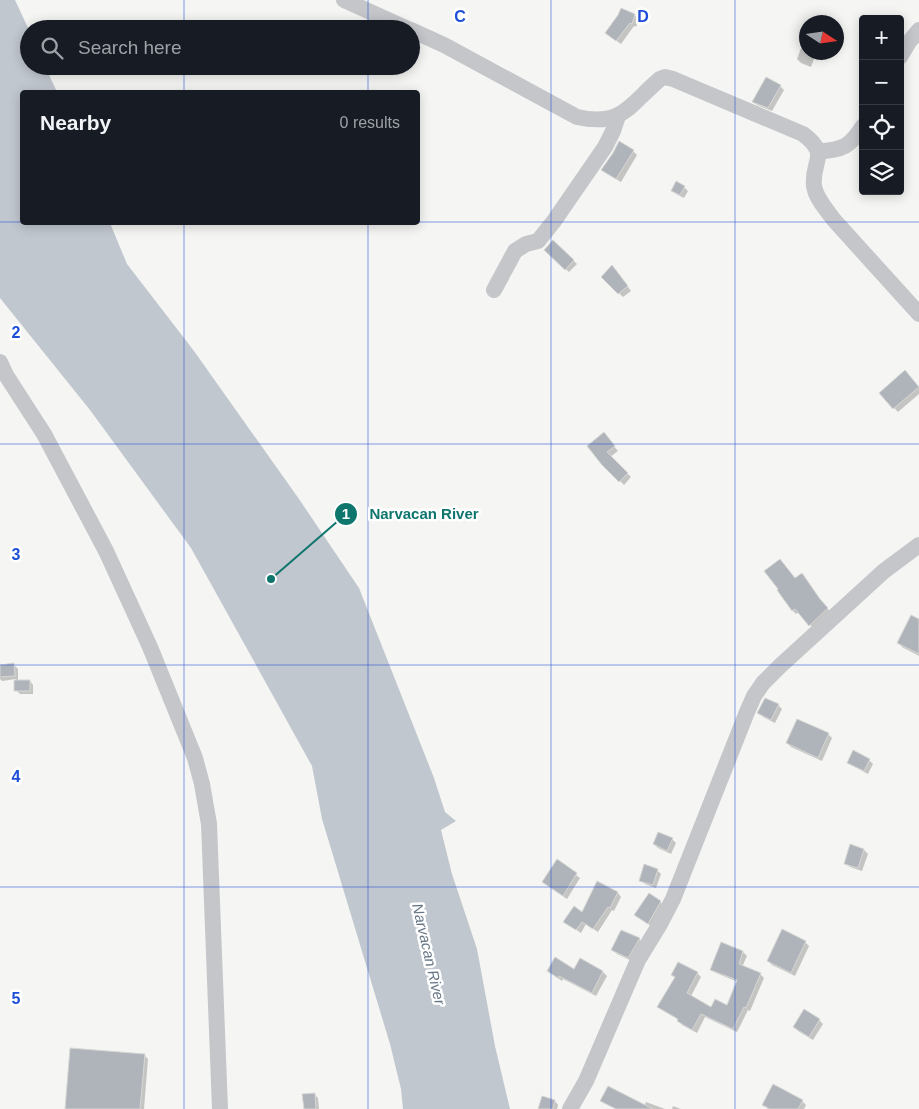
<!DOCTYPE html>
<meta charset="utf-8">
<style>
body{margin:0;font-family:Helvetica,sans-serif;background:#20242c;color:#f1f3f6}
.controls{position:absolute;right:15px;top:15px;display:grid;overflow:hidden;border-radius:5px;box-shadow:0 2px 12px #0003}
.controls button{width:45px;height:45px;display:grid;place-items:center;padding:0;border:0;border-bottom:1px solid #363941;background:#171b24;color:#f1f3f6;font:25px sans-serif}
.compass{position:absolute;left:799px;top:15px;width:45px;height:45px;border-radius:50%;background:#171b24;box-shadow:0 2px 12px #0003;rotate:102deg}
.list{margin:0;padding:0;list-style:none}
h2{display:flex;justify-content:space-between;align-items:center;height:65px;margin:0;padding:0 20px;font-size:21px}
h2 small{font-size:16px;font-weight:400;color:#9ea1a6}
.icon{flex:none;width:28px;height:28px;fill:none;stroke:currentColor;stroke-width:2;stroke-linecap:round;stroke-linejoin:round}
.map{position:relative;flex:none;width:919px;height:1109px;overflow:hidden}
.search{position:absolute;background:#171b24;box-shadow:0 2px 12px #0003;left:20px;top:20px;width:400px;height:55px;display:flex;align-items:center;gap:12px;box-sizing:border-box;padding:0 18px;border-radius:28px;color:#9ea1a6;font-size:19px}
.panel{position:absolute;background:#171b24;box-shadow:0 2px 12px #0003;left:20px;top:90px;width:400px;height:135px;border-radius:5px}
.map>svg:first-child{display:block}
.water{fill:#c1c7cf}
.shadow{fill:#0003}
.building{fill:#afb3ba;stroke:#d7d7d5}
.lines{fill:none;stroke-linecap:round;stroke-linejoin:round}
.minor{stroke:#c4c6ca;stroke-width:16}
.grid{fill:none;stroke:#1d4ed8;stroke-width:1;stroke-opacity:0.55}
.labels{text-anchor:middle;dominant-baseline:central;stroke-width:5;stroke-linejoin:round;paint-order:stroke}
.water-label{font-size:15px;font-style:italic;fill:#677786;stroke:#fff}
.grid-label{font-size:16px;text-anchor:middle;font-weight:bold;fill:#1d4ed8;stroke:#fff;stroke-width:5;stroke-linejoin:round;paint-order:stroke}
.leader{fill:none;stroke:#0f766e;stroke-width:2}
.callout-dot{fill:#0f766e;stroke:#fff;stroke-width:2}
.mark-label{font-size:15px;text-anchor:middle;font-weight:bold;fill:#fff}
.callout-label{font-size:15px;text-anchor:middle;font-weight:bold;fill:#0f766e;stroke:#fff;stroke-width:5;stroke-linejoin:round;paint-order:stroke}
</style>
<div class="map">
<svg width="919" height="1109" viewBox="0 0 919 1109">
<rect width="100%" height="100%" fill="#f5f6f3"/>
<polygon class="water" points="0,0 15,0 29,30 29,66 45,66 57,92 22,92 22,222 110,223 127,264 194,351 299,499 359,588 434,778 445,812 456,821 441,830 452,874 477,949 495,1046 510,1109 403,1109 401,1089 390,1044 322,819 312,766 191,548 90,410 0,298"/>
<g class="shadow">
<polygon points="635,15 639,19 636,27 634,26 621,44 611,37"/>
<polygon points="801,48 806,50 806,52 812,52 815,56 811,67 801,63 797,59"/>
<polygon points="780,86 784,90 772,111 757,105 753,101"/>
<polygon points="633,151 637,155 621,182 607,174 603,170"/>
<polygon points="684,187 688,191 684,198 676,194 673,190"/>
<polygon points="553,241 577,264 569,272 545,250"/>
<polygon points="616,270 631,291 623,297 602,277"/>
<polygon points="908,376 919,388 919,394 898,412 881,393"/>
<polygon points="607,438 618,451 610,457 631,477 624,485 603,464"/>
<polygon points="795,579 824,604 831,613 814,629 799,612 796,614 793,611"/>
<polygon points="919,620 919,656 902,647 899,643"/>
<polygon points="14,665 18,669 18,681 30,681 33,685 33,694 20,694 16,690 16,679 2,681 0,679 0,666"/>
<polygon points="766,699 778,705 782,709 775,723 763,717 759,713"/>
<polygon points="828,734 832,738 822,761 791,747 787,743"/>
<polygon points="869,760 873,764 868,774 853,766 849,762"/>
<polygon points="672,839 676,843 671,854 658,848 654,844"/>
<polygon points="851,846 864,850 868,854 862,871 850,867 846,863"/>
<polygon points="557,861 580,878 567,899 548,886 544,882"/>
<polygon points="657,870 661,874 656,888 645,884 641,880"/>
<polygon points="618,893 621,897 614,911 612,910 598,932 586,924 581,933 565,922 582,913"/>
<polygon points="660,902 664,906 652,927 640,918"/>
<polygon points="639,939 643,943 632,961 617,954 613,950"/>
<polygon points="805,942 809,946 795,976 772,965 768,961"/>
<polygon points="722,944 743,952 747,956 742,967 760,974 764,978 750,1011 748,1010 737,1032 705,1017 697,1033 682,1025 679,1020 663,1010 659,1007 697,973 701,977 691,996 712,1009 727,1007 738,982 716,973 712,969"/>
<polygon points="580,960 603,972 607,976 596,996 563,979 562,981 548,971 575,971"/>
<polygon points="819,1020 823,1024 813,1040 798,1031 794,1027"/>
<polygon points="144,1055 148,1059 144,1109 66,1109"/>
<polygon points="314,1094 318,1098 319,1109 305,1109"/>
<polygon points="555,1101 558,1105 557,1109 539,1109"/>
<polygon points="802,1101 806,1105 804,1109 768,1109 764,1105"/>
<polygon points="646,1102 665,1109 643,1109"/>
<polygon points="673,1106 681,1109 672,1109"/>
</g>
<g class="building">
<polygon points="621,8 635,14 632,24 630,23 616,41 605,33 618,15"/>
<polygon points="766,77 781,85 768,108 752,102"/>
<polygon points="619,141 634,150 616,179 601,170 613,153"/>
<polygon points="676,181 685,186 680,195 671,191"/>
<polygon points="553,240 574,260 565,270 544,250"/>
<polygon points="612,265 628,286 618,294 601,277"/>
<polygon points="905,370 919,387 893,409 879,393"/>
<polygon points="604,432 615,446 607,452 628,473 619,482 602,465 587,446"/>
<polygon points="780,559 795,578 802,573 820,599 828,608 809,626 795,609 792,611 777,590 778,589 764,571"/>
<polygon points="911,615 919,619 919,654 897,643"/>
<polygon points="14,663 15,676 0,677 0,665"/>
<rect x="14" y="680" width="16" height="11"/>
<polygon points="765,698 779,704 771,720 757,713"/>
<polygon points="797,719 829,733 818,758 786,743"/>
<polygon points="853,750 870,759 864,771 847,763"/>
<polygon points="658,832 673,838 667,851 653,844"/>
<polygon points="850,844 864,849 858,868 844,864"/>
<polygon points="557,859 577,873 563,896 542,882"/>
<polygon points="644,864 658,869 653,885 639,881"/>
<polygon points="597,881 618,892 610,908 608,907 593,929 582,922 576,930 563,922 574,906 582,912"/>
<polygon points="649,893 661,901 648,924 634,915"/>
<polygon points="782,929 806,941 791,973 767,961"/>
<polygon points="621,930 640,938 628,958 611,950"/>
<polygon points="721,942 743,951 739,964 761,973 746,1008 744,1007 733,1029 701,1014 692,1030 677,1021 678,1019 657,1007 675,977 671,975 678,962 698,972 687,993 711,1007 715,999 727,1005 737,980 710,970"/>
<polygon points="555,957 574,969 580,958 603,971 592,993 559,976 558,978 547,971"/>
<polygon points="804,1009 820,1019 809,1037 793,1027"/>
<polygon points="70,1048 145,1054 140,1109 65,1109"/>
<polygon points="773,1084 803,1100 798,1109 770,1109 762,1105"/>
<polygon points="608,1086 653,1109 616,1109 600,1101"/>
<polygon points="315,1093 316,1109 304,1109 302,1094"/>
<polygon points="542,1096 555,1100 553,1109 538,1109"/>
</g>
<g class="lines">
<g class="minor">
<polyline points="344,0 408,29"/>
<path d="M411,30l33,15 133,72c46,10 52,-12 83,-38l5,-2 8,2 130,55c28,21 8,27 11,52 2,13 13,24 20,34l85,94"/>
<polyline points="900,57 909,42 919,30"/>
<path d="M818,152c25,-3 31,-4 45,-26"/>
<polyline points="494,290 515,251 526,244 538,241 554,221 605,147 613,131 618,116"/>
<polyline points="0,362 6,375 44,434 106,551 150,647 195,758 202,784 209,824 220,1109"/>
<polyline points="570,1109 586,1081 638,960 660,924 673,899 747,712 754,696 763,683 780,666 884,571 919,545"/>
</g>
</g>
<path class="grid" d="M184,0v29M368,0v29M551,0v1109M735,0v1109M184,66v26M368,66v26M0,222h22M184,222v887M368,222v887M418,222h501M0,444h919M0,665h919M0,887h919"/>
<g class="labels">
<g class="water-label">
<text transform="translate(429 954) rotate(77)">Narvacan River</text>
</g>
</g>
<g class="grid-label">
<text x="460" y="22">C</text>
<text x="643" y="22">D</text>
<text x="16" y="338">2</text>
<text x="16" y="560">3</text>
<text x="16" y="782">4</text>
<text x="16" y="1004">5</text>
</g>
<path class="leader" d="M271 579L346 514"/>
<g class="callout-dot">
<circle cx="271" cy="579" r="5"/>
<circle cx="346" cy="514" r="12"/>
</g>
<g class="mark-label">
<text x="346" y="519">1</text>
</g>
<g class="callout-label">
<text x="424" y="519">Narvacan River</text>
</g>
</svg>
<div class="controls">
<button>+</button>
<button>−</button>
<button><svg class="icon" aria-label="locate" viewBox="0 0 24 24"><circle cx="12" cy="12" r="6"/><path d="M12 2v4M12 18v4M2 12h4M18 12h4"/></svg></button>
<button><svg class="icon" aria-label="layers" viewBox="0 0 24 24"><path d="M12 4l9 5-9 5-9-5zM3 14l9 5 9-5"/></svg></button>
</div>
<svg class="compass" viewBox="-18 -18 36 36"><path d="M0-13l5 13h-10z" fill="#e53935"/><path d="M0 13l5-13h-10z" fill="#9ea1a6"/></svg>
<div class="search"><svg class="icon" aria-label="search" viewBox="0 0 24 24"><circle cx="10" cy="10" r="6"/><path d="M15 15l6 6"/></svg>Search here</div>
<section class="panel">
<h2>Nearby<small>0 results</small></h2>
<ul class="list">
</ul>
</section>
</div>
